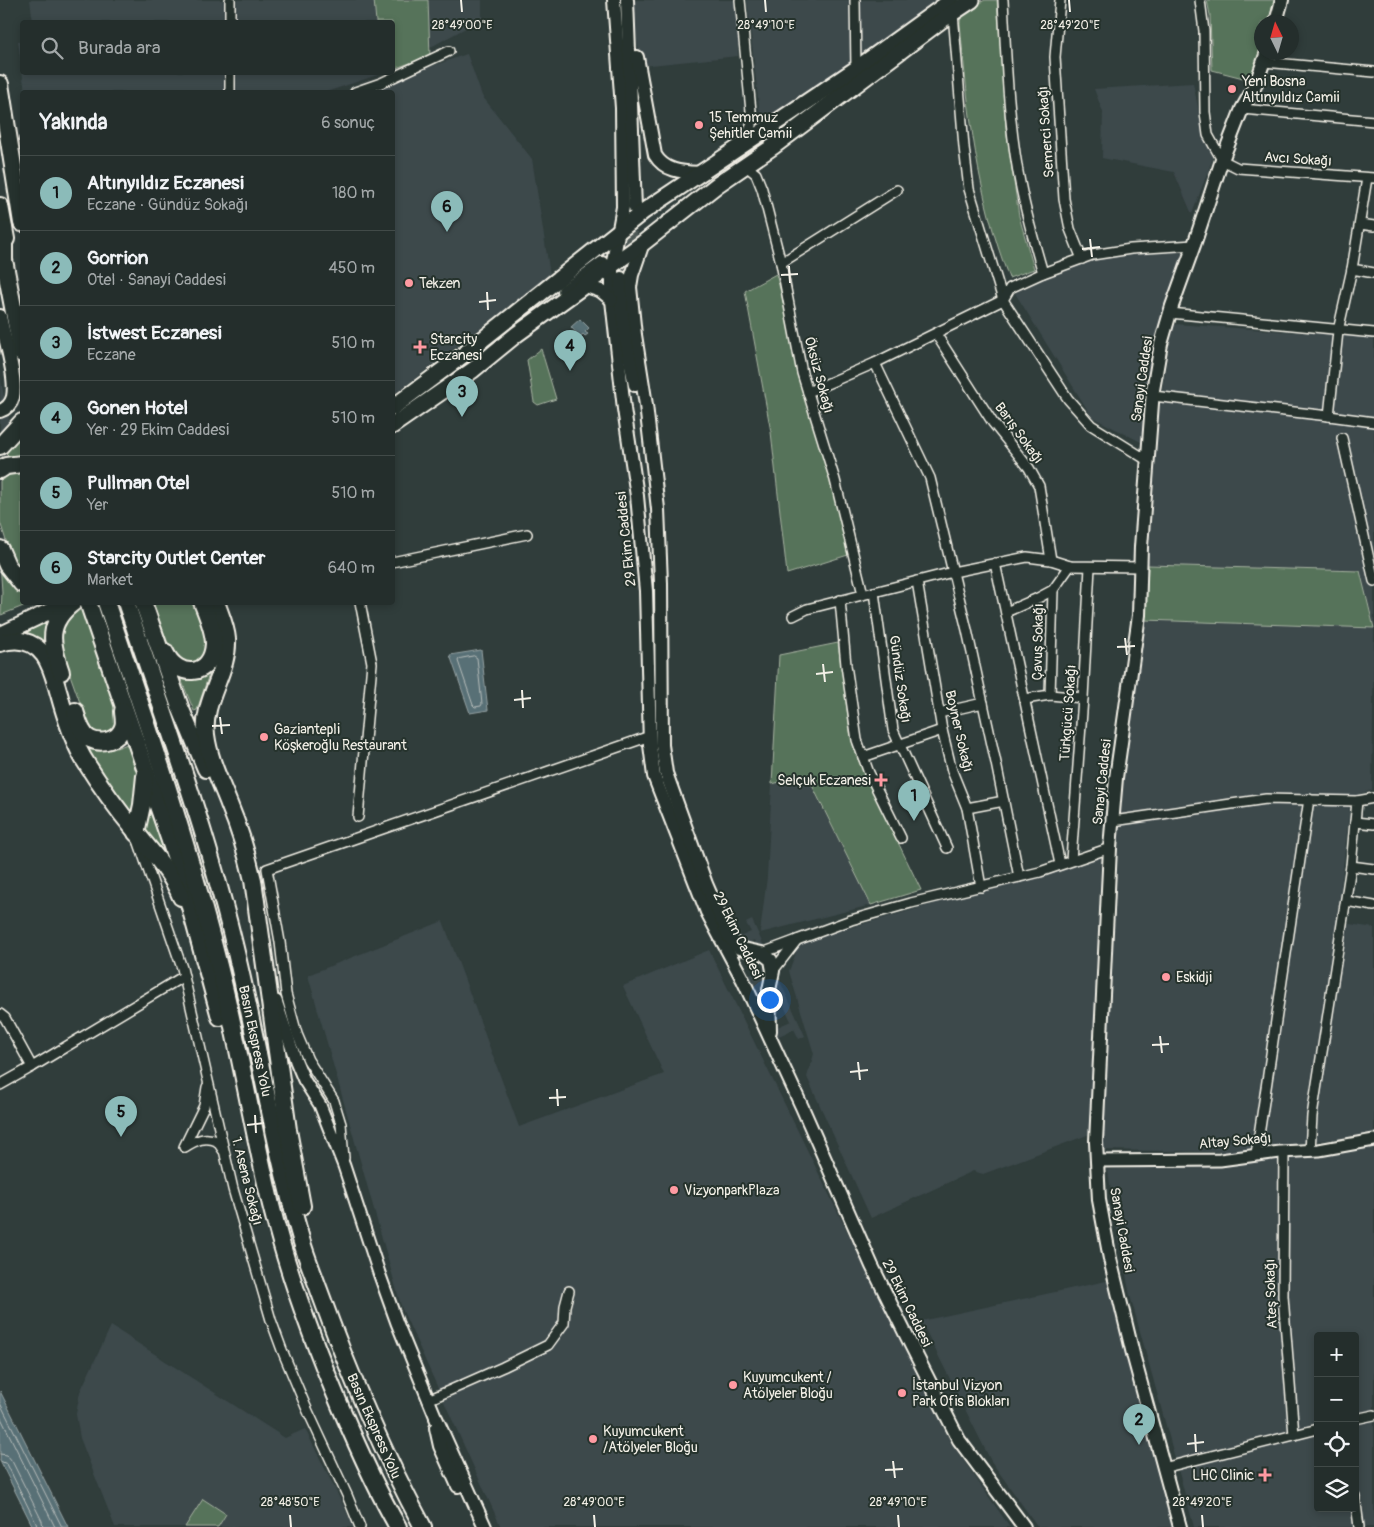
<!DOCTYPE html>
<html lang="tr">
<meta charset="utf-8">
<style>
body{margin:0;font-family:Pangolin,sans-serif;background:#2c3634;color:#f1f3f6}
.controls{position:absolute;right:15px;bottom:15px;display:grid;overflow:hidden;border-radius:5px;box-shadow:0 2px 8px #0003}
.controls button{width:45px;height:45px;display:grid;place-items:center;padding:0;border:0;border-bottom:1px solid #414a48;background:#242e2c;color:#f1f3f6;font:25px sans-serif}
.compass{position:absolute;left:1254px;top:15px;width:45px;height:45px;border-radius:50%;background:#242e2c;box-shadow:0 2px 8px #0003;rotate:355deg}
.you{position:absolute;left:769px;top:999px;width:18px;height:18px;margin:-12px;border:4px solid #fff;border-radius:50%;background:#1a73e8;box-shadow:0 0 0 8px #1a73e833}
.badge{display:grid;place-items:center;width:32px;height:32px;border-radius:50%;background:#8bbbb9;color:#111;font-size:16px;font-weight:700}
.pin{position:absolute;translate:-50% -41px;filter:drop-shadow(0 1px 2px #0008)}
.pin::after{content:'';position:absolute;top:26px;width:18px;height:15px;background:inherit;clip-path:polygon(0 0,100% 0,50% 100%)}
.list{margin:0;padding:0;list-style:none}
h2{display:flex;justify-content:space-between;align-items:center;height:65px;margin:0;padding:0 20px;font-size:21px}
h2 small{font-size:16px;font-weight:400;color:#a3a8a9}
.list li{display:grid;grid-template-columns:32px 1fr auto;gap:15px;align-items:center;box-sizing:border-box;height:75px;padding:0 20px;border-top:1px solid #414a48}
.list b{display:block;font-size:19px;white-space:nowrap}
.list p{margin:0;font-size:16px;white-space:nowrap;color:#a3a8a9}
.list em{font-size:16px;font-style:normal;color:#a3a8a9}
.icon{flex:none;width:28px;height:28px;fill:none;stroke:currentColor;stroke-width:2;stroke-linecap:round;stroke-linejoin:round}
.map{position:relative;flex:none;width:1374px;height:1527px;overflow:hidden}
.search{position:absolute;background:#242e2c;box-shadow:0 2px 8px #0003;left:20px;top:20px;width:375px;height:55px;display:flex;align-items:center;gap:12px;box-sizing:border-box;padding:0 18px;border-radius:5px;color:#a3a8a9;font-size:19px}
.panel{position:absolute;background:#242e2c;box-shadow:0 2px 8px #0003;left:20px;top:90px;width:375px;height:515px;border-radius:5px}
.map>svg:first-child{display:block}
.built{fill:#3d494c;fill-rule:evenodd}
.green{fill:#57735a;stroke:#a6b2a1}
.water{fill:#586f76;stroke:#96a3a4}
.lines{fill:none;stroke-linecap:round;stroke-linejoin:round}
.shore{stroke:#b6bdba;stroke-width:1}
.secondary-tunnel{stroke:#4d5855;stroke-width:12;stroke-dasharray:12 6;stroke-linecap:butt}
.minor-casing{stroke:#f4f1e8;stroke-width:12}
.tertiary-casing{stroke:#f4f1e8;stroke-width:15}
.secondary-casing{stroke:#f4f1e8;stroke-width:16}
.primary-casing{stroke:#f4f1e8;stroke-width:19}
.motorway-casing{stroke:#f4f1e8;stroke-width:20}
.minor{stroke:#26332d;stroke-width:9}
.tertiary{stroke:#26332d;stroke-width:11}
.secondary{stroke:#26332d;stroke-width:12}
.primary{stroke:#26332d;stroke-width:15}
.motorway{stroke:#26332d;stroke-width:16}
.ticks{fill:none;stroke:#f4f1e8;stroke-width:2}
.poi-dot{fill:#ff9aa2;stroke:#26332d;stroke-width:2}
.labels{text-anchor:middle;dominant-baseline:central;stroke-width:4;stroke-linejoin:round;paint-order:stroke}
.poi-label{font-size:14px;fill:#f4f1e8;stroke:#26332d;text-anchor:start}
.street-label{font-size:14px;fill:#f4f1e8;stroke:#26332d}
.ticks-label{font-size:12px;text-anchor:middle;fill:#f4f1e8;stroke:#26332d;stroke-width:4;stroke-linejoin:round;paint-order:stroke}
</style>
<div class="map">
<svg width="1374" height="1527" viewBox="0 0 1374 1527">
<rect width="100%" height="100%" fill="#303d3b"/>
<filter id="ink" filterUnits="userSpaceOnUse"><feTurbulence type="fractalNoise" baseFrequency=".02" numOctaves="2"/><feDisplacementMap in="SourceGraphic" scale="10" xChannelSelector="R" yChannelSelector="G"/><feConvolveMatrix kernelMatrix="1 2 1 2 8 2 1 2 1" color-interpolation-filters="sRGB"/></filter>
<g filter="url(#ink)">
<g class="built">
<polygon points="30,0 374,0 376,22 33,22"/>
<polygon points="428,0 482,0 482,19 429,48"/>
<polygon points="631,0 738,0 738,56 641,66"/>
<polygon points="747,0 941,0 761,124"/>
<polygon points="18,41 22,41 22,72 380,72 380,74 326,92 25,92"/>
<polygon points="467,54 482,96 532,159 550,275 393,395 392,92 357,92"/>
<polygon points="1193,83 1203,132 1213,158 1192,214 1174,172 1102,158 1103,112 1094,89"/>
<polygon points="1187,251 1150,389 1141,442 1092,417 1015,293 1053,274 1104,257"/>
<polygon points="1173,324 1374,337 1374,625 1360,571 1148,565 1160,401"/>
<polygon points="0,377 10,425 0,436"/>
<polygon points="1145,620 1374,628 1372,790 1351,797 1337,922 1374,928 1374,1132 1342,1138 1228,1152 1103,1150 1119,836 1124,777"/>
<polygon points="806,775 871,905 760,933 767,877 772,784"/>
<polygon points="1101,856 1090,1134 983,1174 973,1171 871,1218 807,1077 814,1054 789,971 800,942"/>
<path d="M752,920l53,116 -6,3 -5,-10 -24,11 4,10 -5,3 -54,-116 11,6 25,-11 -5,-9zM754,940l18,40 -5,2 -6,-13 -13,7 6,12 -25,-37 22,-6 -1,-3zM775,987l16,34 -25,11 1,-14 13,-6 -10,-22z"/>
<polygon points="443,921 519,1127 664,1074 623,986 709,950 951,1443 1010,1527 501,1527 402,1309 308,975"/>
<path d="M1374,1145v382h-180l-64,-232 -15,-76 -7,-49 171,-11zM1318,1336h37v172h-37z"/>
<polygon points="1111,1280 1175,1527 1038,1527 991,1461 921,1321"/>
<polygon points="111,1326 285,1438 305,1429 354,1527 115,1527 80,1438 76,1414 80,1392"/>
</g>
<g class="green">
<polygon points="374,0 428,0 430,56 393,69 392,22 376,22"/>
<path d="M985,0h12l9,128 13,88 15,53 -25,9c-32,-83 -41,-167 -49,-255l1,-8 7,-6z"/>
<polygon points="1207,0 1274,0 1269,22 1262,22 1261,52 1251,80 1212,70 1210,15"/>
<polygon points="776,274 828,469 848,555 787,574 771,432 745,291"/>
<polygon points="541,349 556,399 538,405 534,402 527,360"/>
<polygon points="22,433 22,457 9,459 5,450"/>
<polygon points="16,473 22,473 22,576 10,553 0,522 0,481 3,477"/>
<polygon points="0,561 22,590 22,602 31,603 1,615 2,592"/>
<polygon points="1148,565 1360,571 1374,628 1145,620"/>
<path d="M153,603h43c6,21 13,35 5,58l-13,4 -16,-11z"/>
<path d="M83,605l34,111c1,19 -18,24 -29,9l-29,-81 5,-28z"/>
<polygon points="53,615 50,649 39,638 20,630"/>
<polygon points="838,643 850,732 855,753 921,890 871,905 807,775 772,784 779,655"/>
<path d="M209,674l-12,36 -3,1 -13,-32c11,2 19,1 28,-5z"/>
<path d="M127,744l14,40 -6,35 -46,-64 1,-7c13,5 25,1 37,-4z"/>
<polygon points="147,805 169,860 168,861 143,829"/>
<polygon points="203,1499 226,1514 218,1527 185,1527"/>
</g>
<g class="water">
<polygon points="580,319 589,328 585,332 588,334 585,336 583,334 580,337 571,327"/>
<polygon points="481,650 488,710 470,713 450,655"/>
<polygon points="0,1391 68,1527 33,1527 0,1461"/>
</g>
<g class="lines">
<g class="shore">
<polygon points="474,656 477,658 482,704 481,706 475,707 473,705 458,661 459,659"/>
<polyline points="0,1403 62,1527"/>
<polyline points="0,1416 55,1527"/>
<polyline points="0,1454 7,1455 12,1461 42,1521 43,1527"/>
<polyline points="0,1461 7,1464 36,1523 37,1527"/>
</g>
<polyline class="secondary-tunnel" points="621,278 629,246 634,214"/>
<g class="minor-casing">
<g id="minor">
<polyline points="230,0 230,22"/>
<polyline points="740,0 752,121 748,136 744,143"/>
<polyline points="855,0 856,69"/>
<path d="M1003,0c3,57 5,115 15,172 6,34 15,67 25,101"/>
<polyline points="1060,0 1055,57 1064,199 1070,229 1082,259"/>
<polyline points="1200,0 1204,31 1205,112 1208,135 1222,160 1238,168 1374,178"/>
<polyline points="953,13 964,147 969,189 1003,300 1068,399 1091,425 1147,460"/>
<polyline points="1264,62 1374,72"/>
<polyline points="230,72 230,92"/>
<polyline points="355,92 381,83 449,51"/>
<polyline points="1242,109 1374,121"/>
<polyline points="745,165 756,174 762,189 781,263 802,373 835,480 863,594"/>
<polyline points="1367,178 1352,269 1374,273"/>
<polyline points="1360,224 1374,226"/>
<polyline points="781,263 897,190"/>
<polyline points="1170,313 1374,333"/>
<polyline points="936,334 993,423 1029,468 1039,486 1051,560"/>
<polyline points="875,363 930,478 967,630 996,763 1019,877"/>
<polyline points="808,392 875,363 1003,300 1010,288 1043,273 1092,255 1131,249 1194,245"/>
<polyline points="1153,396 1329,416 1338,331 1352,269"/>
<polyline points="1329,416 1374,422"/>
<polyline points="1342,438 1374,581"/>
<polyline points="392,562 527,534"/>
<polyline points="995,563 1060,864"/>
<polyline points="917,581 942,730 952,771 967,808 981,887"/>
<polyline points="874,592 893,730 947,848"/>
<polyline points="840,600 846,665 857,740 869,773 901,838"/>
<polyline points="1006,612 1038,598 1053,590 1070,566"/>
<polyline points="793,616 807,609 953,572 1027,557 1051,560 1070,566 1140,567"/>
<polyline points="1050,695 1053,590"/>
<polyline points="1025,699 1050,695 1083,698"/>
<polyline points="939,713 983,703"/>
<polyline points="863,757 942,730"/>
<polyline points="1357,801 1374,798"/>
<polyline points="967,808 1004,801"/>
<polyline points="358,817 372,663 360,602"/>
<polyline points="1113,821 1266,799 1357,801 1355,822 1374,824"/>
<polyline points="138,840 182,968 233,1189 271,1320 282,1350 306,1407 347,1495 360,1527"/>
<polyline points="1071,860 1083,698 1090,567"/>
<polyline points="1351,866 1374,869"/>
<polyline points="1346,901 1374,906"/>
<polyline points="797,940 851,920 911,903 1040,872 1110,848"/>
<polyline points="762,953 797,940 773,971"/>
<polyline points="0,1014 5,1018 32,1067 0,1085"/>
<polyline points="32,1067 184,976"/>
<polyline points="184,1147 204,1106 207,1087"/>
<path d="M185,1147c11,-7 20,-11 32,-6l6,9"/>
<polyline points="1310,1151 1312,1116 1351,866 1355,822"/>
<polyline points="1284,1152 1283,1296 1294,1435"/>
<polyline points="1256,1155 1309,799"/>
<polyline points="344,1158 341,1124 337,1111 334,1101 308,1060 297,1034 286,994 280,942 267,869 650,736"/>
<polyline points="428,1400 503,1367 548,1345 564,1323 565,1306 569,1291"/>
<polyline points="1355,1419 1374,1415"/>
<polyline points="1163,1468 1318,1429"/>
<polyline points="1355,1496 1359,1527"/>
</g>
</g>
<g class="tertiary-casing">
<g id="tertiary">
<polyline points="276,1001 296,1061 304,1080 320,1105 344,1166 379,1273 397,1323 436,1418"/>
<polyline points="1097,1161 1220,1160 1280,1152 1319,1150 1374,1140"/>
</g>
</g>
<g class="secondary-casing">
<g id="secondary">
<polyline points="614,0 622,108 623,207 612,267 612,300 624,409 637,496 646,591 650,745 654,776 707,912 743,980 802,1107 872,1266 911,1345 959,1440 1024,1527"/>
<polyline points="627,0 635,208"/>
<polyline points="1276,22 1282,0"/>
<path d="M637,57l18,98c10,17 28,17 46,18"/>
<polyline points="643,243 632,275 630,287 635,335 646,405 658,509 661,583 662,745 666,773 706,884 729,937 739,948 762,953 771,960 773,971 769,990 770,1031"/>
<path d="M621,278c-2,35 7,72 14,107"/>
<polyline points="586,286 601,291 612,300"/>
<polyline points="564,291 602,263"/>
<path d="M0,316c4,21 17,61 13,81 -2,7 -7,12 -13,14"/>
<polyline points="436,1418 485,1527"/>
<polyline points="436,1428 440,1446 458,1486"/>
<polyline points="1180,1527 1134,1358 1110,1259 1099,1200 1096,1142 1110,848 1116,778 1139,615 1141,547 1148,456 1153,390 1161,344 1172,306 1194,245 1222,160 1242,109 1255,86 1267,52"/>
</g>
</g>
<g class="primary-casing">
<g id="primary">
<polyline points="392,408 463,355 644,211 856,69 952,0"/>
<polyline points="392,426 473,370 517,334 643,243 717,185 774,146 942,20 972,0"/>
<polyline points="0,635 69,602"/>
</g>
</g>
<g class="motorway-casing">
<g id="motorway">
<polyline points="0,84 22,223"/>
<polyline points="0,206 6,239"/>
<polyline points="4,229 4,260 22,354"/>
<polyline points="0,446 22,422"/>
<polyline points="0,470 6,466 22,464"/>
<polyline points="0,549 7,565 22,584"/>
<polyline points="88,602 180,870 220,1017"/>
<path d="M106,602c41,121 82,241 113,364 20,79 33,160 52,239 17,69 42,137 70,203 17,40 35,81 57,119"/>
<path d="M126,602c36,107 75,213 103,322 27,104 42,212 72,315 5,18 12,34 18,51 29,81 63,161 104,237"/>
<polyline points="143,602 180,707 206,769"/>
<path d="M216,602c4,12 10,24 11,37 2,33 -25,61 -21,96 3,24 14,46 23,69 10,24 18,50 24,76l35,250 14,76"/>
<path d="M0,643c16,-5 33,-3 44,12 8,11 11,26 15,39 6,22 13,44 24,64 16,26 34,51 53,74 16,21 35,40 45,65"/>
<path d="M165,652c13,28 47,25 49,-8 0,-14 -7,-29 -12,-42"/>
<path d="M61,672c-10,-29 -15,-49 13,-70"/>
<path d="M75,711c3,10 6,23 15,28 12,6 29,1 33,-12 2,-5 0,-11 0,-16"/>
<polyline points="136,833 142,805 145,776"/>
</g>
</g>
<use href="#minor" class="minor"/>
<use href="#tertiary" class="tertiary"/>
<use href="#secondary" class="secondary"/>
<use href="#primary" class="primary"/>
<use href="#motorway" class="motorway"/>
</g>
</g>
<path class="ticks" d="M461,0l1,12M765,0l1,12M1069,0l1,12M1090,239l2,18M1082,249l18,-2M789,266l1,17M781,275l17,-1M487,292l1,18M479,302l17,-2M1125,638l2,17M1117,647l18,-1M823,664l2,18M816,674l17,-2M522,690l1,18M514,700l17,-2M220,717l2,17M212,726l18,-1M1160,1036l2,17M1152,1045l17,-1M858,1062l2,18M850,1072l18,-2M557,1089l1,17M549,1098l17,-1M255,1115l1,18M247,1125l17,-2M1195,1434l1,18M1187,1444l17,-2M893,1461l2,17M885,1470l18,-1M290,1515l1,12M594,1515l1,12M898,1515l1,12M1202,1515l1,12"/>
<g class="poi-dot">
<circle cx="1232" cy="89" r="5"/>
<circle cx="699" cy="125" r="5"/>
<circle cx="409" cy="283" r="5"/>
<path d="M417.5 339.5h5v5h5v5h-5v5h-5v-5h-5v-5h5z"/>
<circle cx="264" cy="737" r="5"/>
<path d="M878.5 772.5h5v5h5v5h-5v5h-5v-5h-5v-5h5z"/>
<circle cx="1166" cy="977" r="5"/>
<circle cx="674" cy="1190" r="5"/>
<circle cx="733" cy="1385" r="5"/>
<circle cx="902" cy="1393" r="5"/>
<circle cx="593" cy="1439" r="5"/>
<path d="M1262.5 1467.5h5v5h5v5h-5v5h-5v-5h-5v-5h5z"/>
</g>
<g class="labels">
<g class="poi-label">
<text x="1242" y="81">Yeni Bosna<tspan x="1242" dy="16">Altınyıldız Camii</tspan></text>
<text x="709" y="117">15 Temmuz<tspan x="709" dy="16">Şehitler Camii</tspan></text>
<text x="419" y="283">Tekzen</text>
<text x="430" y="339">Starcity<tspan x="430" dy="16">Eczanesi</tspan></text>
<text x="274" y="729">Gaziantepli<tspan x="274" dy="16">Köşkeroğlu Restaurant</tspan></text>
<text x="871" y="780" text-anchor="end">Selçuk Eczanesi</text>
<text x="1176" y="977">Eskidji</text>
<text x="684" y="1190">VizyonparkPlaza</text>
<text x="743" y="1377">Kuyumcukent /<tspan x="743" dy="16">Atölyeler Bloğu</tspan></text>
<text x="912" y="1385">İstanbul Vizyon<tspan x="912" dy="16">Park Ofis Blokları</tspan></text>
<text x="603" y="1431">Kuyumcukent<tspan x="603" dy="16">/Atölyeler Bloğu</tspan></text>
<text x="1254" y="1475" text-anchor="end">LHC Clinic</text>
</g>
<g class="street-label">
<text transform="translate(1046 132) rotate(-94)">Semerci Sokağı</text>
<text transform="translate(1298 159) rotate(4)">Avcı Sokağı</text>
<text transform="translate(819 375) rotate(75)">Öksüz Sokağı</text>
<text transform="translate(1142 379) rotate(-82)">Sanayi Caddesi</text>
<text transform="translate(1019 433) rotate(54)">Barış Sokağı</text>
<text transform="translate(626 539) rotate(-96)">29 Ekim Caddesi</text>
<text transform="translate(1038 642) rotate(-89)">Çavuş Sokağı</text>
<text transform="translate(900 679) rotate(82)">Gündüz Sokağı</text>
<text transform="translate(1068 713) rotate(-86)">Türkgücü Sokağı</text>
<text transform="translate(959 731) rotate(77)">Boyner Sokağı</text>
<text transform="translate(1102 782) rotate(-84)">Sanayi Caddesi</text>
<text transform="translate(738 935) rotate(64)">29 Ekim Caddesi</text>
<text transform="translate(255 1041) rotate(78)">Basın Ekspress Yolu</text>
<text transform="translate(1235 1141) rotate(-5)">Altay Sokağı</text>
<text transform="translate(247 1181) rotate(76)">1. Asena Sokağı</text>
<text transform="translate(1122 1230) rotate(80)">Sanayi Caddesi</text>
<text transform="translate(1271 1294) rotate(-92)">Ateş Sokağı</text>
<text transform="translate(907 1303) rotate(64)">29 Ekim Caddesi</text>
<text transform="translate(374 1426) rotate(66)">Basın Ekspress Yolu</text>
</g>
</g>
<g class="ticks-label">
<text x="462" y="29">28°49'00"E</text>
<text x="766" y="29">28°49'10"E</text>
<text x="1070" y="29">28°49'20"E</text>
<text x="290" y="1506">28°48'50"E</text>
<text x="594" y="1506">28°49'00"E</text>
<text x="898" y="1506">28°49'10"E</text>
<text x="1202" y="1506">28°49'20"E</text>
</g>
</svg>
<div class="controls">
<button>+</button>
<button>−</button>
<button><svg class="icon" aria-label="locate" viewBox="0 0 24 24"><circle cx="12" cy="12" r="6"/><path d="M12 2v4M12 18v4M2 12h4M18 12h4"/></svg></button>
<button><svg class="icon" aria-label="layers" viewBox="0 0 24 24"><path d="M12 4l9 5-9 5-9-5zM3 14l9 5 9-5"/></svg></button>
</div>
<svg class="compass" viewBox="-18 -18 36 36"><path d="M0-13l5 13h-10z" fill="#e53935"/><path d="M0 13l5-13h-10z" fill="#a3a8a9"/></svg>
<div class="you"></div>
<div class="pin badge" style="left:914px;top:821px">1</div>
<div class="pin badge" style="left:1139px;top:1445px">2</div>
<div class="pin badge" style="left:462px;top:417px">3</div>
<div class="pin badge" style="left:570px;top:371px">4</div>
<div class="pin badge" style="left:121px;top:1137px">5</div>
<div class="pin badge" style="left:447px;top:232px">6</div>
<div class="search"><svg class="icon" aria-label="search" viewBox="0 0 24 24"><circle cx="10" cy="10" r="6"/><path d="M15 15l6 6"/></svg>Burada ara</div>
<section class="panel">
<h2>Yakında<small>6 sonuç</small></h2>
<ul class="list">
<li><span class="badge">1</span><div><b>Altınyıldız Eczanesi</b><p>Eczane · Gündüz Sokağı</p></div><em>180 m</em></li>
<li><span class="badge">2</span><div><b>Gorrion</b><p>Otel · Sanayi Caddesi</p></div><em>450 m</em></li>
<li><span class="badge">3</span><div><b>İstwest Eczanesi</b><p>Eczane</p></div><em>510 m</em></li>
<li><span class="badge">4</span><div><b>Gonen Hotel</b><p>Yer · 29 Ekim Caddesi</p></div><em>510 m</em></li>
<li><span class="badge">5</span><div><b>Pullman Otel</b><p>Yer</p></div><em>510 m</em></li>
<li><span class="badge">6</span><div><b>Starcity Outlet Center</b><p>Market</p></div><em>640 m</em></li>
</ul>
</section>
</div>
